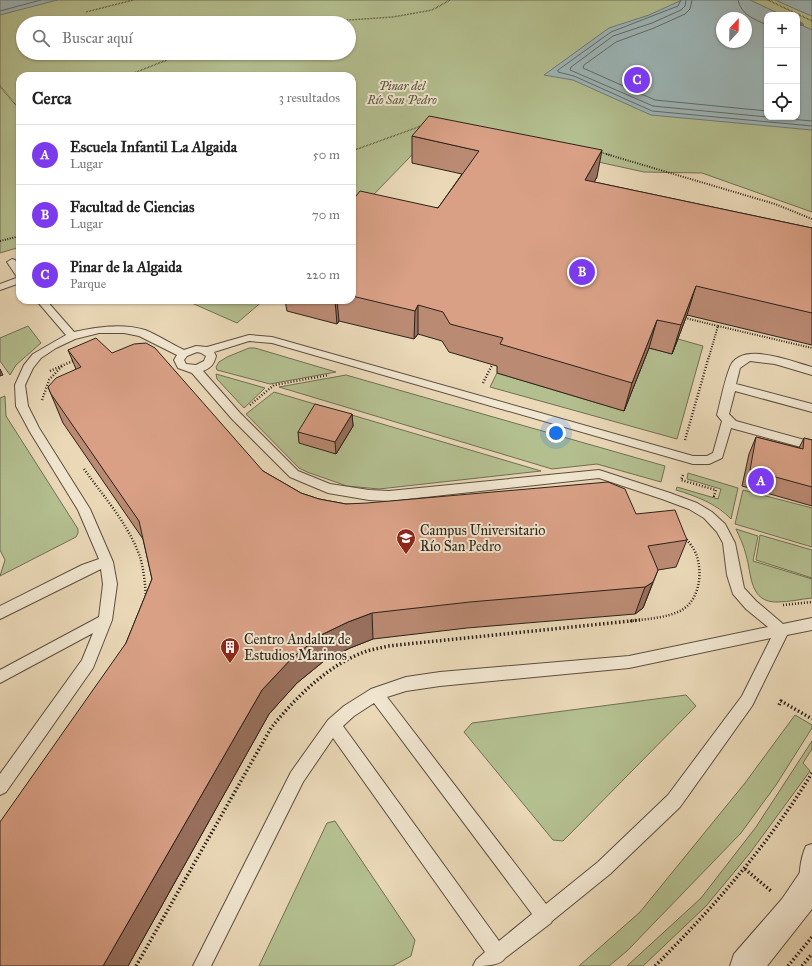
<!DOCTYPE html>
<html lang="es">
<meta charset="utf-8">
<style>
body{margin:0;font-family:"IM FELL Great Primer",serif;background:#f2f2f2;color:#222}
.controls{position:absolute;right:12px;top:12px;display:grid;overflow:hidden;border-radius:8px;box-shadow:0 1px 3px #0004}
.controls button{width:36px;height:36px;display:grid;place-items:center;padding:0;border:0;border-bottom:1px solid #e0e0e0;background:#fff;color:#222;font:20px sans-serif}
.compass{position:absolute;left:716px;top:12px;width:36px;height:36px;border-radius:50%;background:#fff;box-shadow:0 1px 3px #0004;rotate:22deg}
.you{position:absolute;left:556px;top:433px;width:14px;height:14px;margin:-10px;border:3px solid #fff;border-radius:50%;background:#1a73e8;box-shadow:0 0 0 6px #1a73e833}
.badge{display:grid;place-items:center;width:26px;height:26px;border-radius:50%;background:#7c3aed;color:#fff;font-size:13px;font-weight:700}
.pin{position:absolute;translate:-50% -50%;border:2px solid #fff;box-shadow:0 1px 4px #0006}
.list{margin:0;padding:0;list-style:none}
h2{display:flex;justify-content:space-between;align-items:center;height:52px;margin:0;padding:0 16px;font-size:17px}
h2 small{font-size:13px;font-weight:400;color:#767676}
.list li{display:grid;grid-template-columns:26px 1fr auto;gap:12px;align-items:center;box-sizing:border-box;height:60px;padding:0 16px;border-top:1px solid #e0e0e0}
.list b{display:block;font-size:15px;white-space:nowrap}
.list p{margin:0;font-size:13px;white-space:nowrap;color:#767676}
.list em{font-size:13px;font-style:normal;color:#767676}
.icon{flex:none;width:22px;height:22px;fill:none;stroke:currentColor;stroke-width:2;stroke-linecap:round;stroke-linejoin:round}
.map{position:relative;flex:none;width:812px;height:966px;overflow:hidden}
.search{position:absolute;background:#fff;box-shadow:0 1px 3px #0004;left:16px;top:16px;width:340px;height:44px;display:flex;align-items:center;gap:10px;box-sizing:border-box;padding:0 14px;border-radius:22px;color:#767676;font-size:15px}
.panel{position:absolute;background:#fff;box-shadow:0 1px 3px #0004;left:16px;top:72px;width:340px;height:232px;border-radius:12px}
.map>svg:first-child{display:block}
.green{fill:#b4bf90;stroke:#707054;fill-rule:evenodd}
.water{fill:#9db7ba;stroke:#707b7a;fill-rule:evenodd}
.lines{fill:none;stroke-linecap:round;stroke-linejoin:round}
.shore{stroke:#646c6a;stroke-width:1}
.stream{fill:#707b7a;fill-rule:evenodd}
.service-casing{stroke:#5c4f40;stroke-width:2}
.tertiary-casing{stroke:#5c4f40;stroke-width:2}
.path-far3{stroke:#2c2119;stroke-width:1.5;stroke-dasharray:0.5 1;stroke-linecap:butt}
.path-far2{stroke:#2c2119;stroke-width:2;stroke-dasharray:1 1.5;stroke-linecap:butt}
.path-far1{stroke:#2c2119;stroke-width:2.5;stroke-dasharray:1 2;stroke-linecap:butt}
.path{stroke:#2c2119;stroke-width:3.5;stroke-dasharray:1.5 2.5;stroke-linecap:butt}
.service{fill:#f1e6d0;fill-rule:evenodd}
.tertiary{fill:#f1e6d0;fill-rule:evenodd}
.wall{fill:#bb8a73;stroke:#2c2119}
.shaded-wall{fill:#98705e;stroke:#2c2119}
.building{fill:#d9a086;stroke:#2c2119}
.labels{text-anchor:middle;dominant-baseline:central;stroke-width:4;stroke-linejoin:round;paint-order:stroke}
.far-park-label{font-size:12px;font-style:italic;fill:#55503d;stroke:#f1e6d0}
.poi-label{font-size:14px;fill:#2c2119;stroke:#f1e6d0;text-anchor:start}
</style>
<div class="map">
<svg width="812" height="966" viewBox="0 0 812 966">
<rect width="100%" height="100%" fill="#ead8b7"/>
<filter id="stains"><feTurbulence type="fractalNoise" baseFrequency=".005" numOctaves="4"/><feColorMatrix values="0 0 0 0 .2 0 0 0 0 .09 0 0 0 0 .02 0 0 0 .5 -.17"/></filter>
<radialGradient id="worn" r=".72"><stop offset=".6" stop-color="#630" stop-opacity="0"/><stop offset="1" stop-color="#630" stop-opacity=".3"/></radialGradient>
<g class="green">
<path d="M0,0h812v212l-110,-39 -58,-1 -192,-42h-16l-84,87v-141h-332v171l-20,6zM767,15h30v102h-30zM722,18h24v24h-24zM23,23h326v30h-326z"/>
<polygon points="185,300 264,300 237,323"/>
<polygon points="28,326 41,343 16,365 10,375 0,361 0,338"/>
<polygon points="678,339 703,346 677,439 490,387 497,373 624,411 649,348 672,354"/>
<polygon points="249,348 255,348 336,372 270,384 217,370 216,367 219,362 227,357"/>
<polygon points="216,374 265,388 244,408 217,379"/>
<polygon points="346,375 665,466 661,482 597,464 552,469 279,387"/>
<polygon points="274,392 541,471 379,489 347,486 307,472 299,468 246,414"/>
<polygon points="5,396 6,416 78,529 78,533 76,537 0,576 5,560 0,550 0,398"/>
<path d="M688,473l50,15 -7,31c-14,-15 -35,-23 -55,-29l1,-3 41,12 3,-10 -34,-10z"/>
<polygon points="743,490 812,508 812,547 735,524"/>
<path d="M736,529l22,7 -5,25 59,18v19c-11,1 -23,4 -34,4 -29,1 -26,-27 -32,-47 -2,-9 -6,-17 -10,-26z"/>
<polygon points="760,535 812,550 812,578 756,560"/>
<polygon points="686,695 696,706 563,841 553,840 464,732 472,723"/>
<polygon points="795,715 812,725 812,728 776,785 741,833 627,951 609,966 579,966 640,912 745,783"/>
<polygon points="812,741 812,749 803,763 810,771 750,853 706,906 643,966 627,966 701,898 756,827"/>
<polygon points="335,821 415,940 411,956 393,966 259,966 327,823"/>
</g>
<g class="water">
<polygon points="0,0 57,0 0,15"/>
<path d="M682,0h68l32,15h-15v102h30v-94l15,7v100l-161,-15 -78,-35 -29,-5 65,-47 40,-13zM722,18h24v24h-24z"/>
<polygon points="775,0 812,0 812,16 807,14"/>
</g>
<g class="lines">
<g class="shore">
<polyline points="681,0 678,6 611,32 558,70 558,72 574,76 652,111 812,126"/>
<polyline points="686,0 685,6 681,10 652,23 613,36 571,67 570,70 653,106 767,117"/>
<polyline points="692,0 690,9 685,14 654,28 616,42 584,65 583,68 655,100 767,111"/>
<path d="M738,0c3,15 16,19 29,25"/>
<polyline points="0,11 41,0"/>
<polyline points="767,117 812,121"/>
</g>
<polygon class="stream" points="797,19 804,24 804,26 800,26 797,22"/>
<g class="service-casing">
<g id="service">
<polygon points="12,259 15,260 20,267 20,283 0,290 0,284 19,277 17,277 7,262"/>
<path d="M36,300h10l28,32c23,-5 48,-9 71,-2 13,5 26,14 39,20l12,-4 11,1 42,-12 23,2 421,119h14l6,-3 9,-32 -5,-6c4,-15 7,-33 13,-48 11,-27 63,-5 82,0v8l-37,-11 -25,-3 -10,7 -4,16 76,20v8l-77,-21 -6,23 7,7 76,21v8l-81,-22 -9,30 -13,6h-16l-421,-121 -23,-2 -35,11 2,4c-2,8 -5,12 -13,15l37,42 58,58 32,13 39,6 20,1 210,-21 71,23 27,10 15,9 13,12 10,19 9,45 12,13 27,23 29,-6v12l-25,5 -35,71 -72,101 -70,67 -58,47 -1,2 -46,35c-5,8 -21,8 -32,8l3,-6 9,-8 -152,-214 -30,44 -92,184h-18l98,-194 37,-52 16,-14 27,-17 35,-12 34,-5 189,-16 139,-29 -22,-18 -13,-15 -6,-19 -4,-32 -6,-11 -13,-14 -15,-9 -27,-10 -63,-21 -210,23 -20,-1 -41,-7 -38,-16 -58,-58 -40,-46 -14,-5 -4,-8 3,-5 -38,-19 -15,-3h-25l-24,6 -19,9 -15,10 -8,10 -8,17 3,21 11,22 51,81 23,53 4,22 -5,36 -19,48 -87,124 -6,3v-21l82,-114 11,-27 -93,50v-13l99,-53 4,-33 -2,-15 -101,50v-13l82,-41 17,-6 -21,-49 -48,-78 -14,-26 -1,-21 9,-20 9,-11 33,-19zM197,352l4,1 5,3 -2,5 -8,4 -10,-1 -2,-4 3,-4zM771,638l-29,58 -74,99 -70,67 -52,42 -159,-207 19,-6 34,-5 189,-18zM374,703l158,211 -33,27 -156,-215 11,-10z"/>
<path d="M812,844v46l-4,1 -6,-2c-5,-11 -1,-32 4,-43z"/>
</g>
</g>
<g class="tertiary-casing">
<polygon id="tertiary" points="812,867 812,909 767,966 730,966 734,954 782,899 801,871"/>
</g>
<g class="path-far3">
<polyline points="768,0 812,21"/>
<polyline points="86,12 133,0"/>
<polyline points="304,23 393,17 432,10 450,0"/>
<polyline points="126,76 172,58 190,53"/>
<polyline points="0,86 20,110"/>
<polyline points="352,151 421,126"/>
<polyline points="599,152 611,155"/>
</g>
<g class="path-far2">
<polyline points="606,154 775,204 812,219"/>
<polyline points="0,241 20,236"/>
<polyline points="685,318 718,326 709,357"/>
<polyline points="718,326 812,348"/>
</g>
<g class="path-far1">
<polyline points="50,371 75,360"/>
<polyline points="483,383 492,365"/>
<polyline points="42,400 49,380 63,365"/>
<polyline points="250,405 274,385 329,375"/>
<polyline points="685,440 709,356"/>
<path d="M84,469c20,28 45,56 56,88 4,13 5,27 6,40"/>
<polyline points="683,475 681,480 716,490 714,496 712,495"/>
<polyline points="783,605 812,602"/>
<path d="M630,621c17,-2 37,-3 52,-11 18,-11 21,-38 14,-56 -2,-6 -7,-11 -10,-16"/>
</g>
<g class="path">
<polyline points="779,705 781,701 812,719"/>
<polyline points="745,869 771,891"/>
<path d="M136,966l135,-238c25,-31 58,-64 96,-77 7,-2 14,-3 21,-5l252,-26"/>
<path d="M655,966c59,-59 113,-121 157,-193"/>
<polyline points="788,966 812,937"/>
<polyline points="802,966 812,954"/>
</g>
<use href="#service" class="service"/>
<use href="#tertiary" class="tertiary"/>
</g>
<g class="wall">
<polygon points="412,136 597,177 594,182 812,228 812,345 687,315 672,354 649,348 624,411 497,373 497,366 449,352 442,341 418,334 414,339 339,321 337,324 287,311 285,300 352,300 352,201 438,208 462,174 412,163"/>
<polygon points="68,350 112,353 263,471 301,493 319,499 346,504 636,514 687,540 676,567 658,570 643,608 635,614 467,628 373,639 350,648 324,661 297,683 269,714 128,966 0,966 126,643 152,579 143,539 63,423 48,387 76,369"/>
<polygon points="352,414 353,426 336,454 299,443 298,432"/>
<polygon points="756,437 799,448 804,438 812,440 812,506 742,486 749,454"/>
</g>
<g class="shaded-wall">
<polygon points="602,150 597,177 580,207 585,180"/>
<polygon points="696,286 687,315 672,354 681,325"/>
<polygon points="335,300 337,300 339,321 337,324"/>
<polygon points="418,305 418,334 414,339 415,311"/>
<polygon points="657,320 649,348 624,411 632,383"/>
<polygon points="0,369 3,375 0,376"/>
<polygon points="352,414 353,426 336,454 335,442"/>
<polygon points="653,582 643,608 635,614 645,587"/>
<polygon points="372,613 373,639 350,648 324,661 297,683 269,714 128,966 103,966 262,690 292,658 321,635 348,622"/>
</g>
<g class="building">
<polygon points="429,116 602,150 585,180 812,228 812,313 696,286 681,325 657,320 632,383 500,344 503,338 450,324 443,312 418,305 415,311 352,296 352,201 360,191 438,208 479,151 412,136"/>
<polygon points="96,338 112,353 134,344 146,343 155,348 263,471 301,493 319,499 346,504 367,503 608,482 625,489 636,514 675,510 687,540 648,546 658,570 653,582 645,587 470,602 372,613 348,622 321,635 292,658 262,690 103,966 0,966 0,822 126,643 152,579 139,521 51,394 48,387 56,378 81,367 68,350"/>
<polygon points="315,404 352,414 335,442 298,432"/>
<polygon points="756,437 803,449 804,438 812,440 812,487 750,470"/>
</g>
<defs>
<g id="university-pin" transform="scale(1)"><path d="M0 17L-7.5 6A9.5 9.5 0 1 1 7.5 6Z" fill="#8f2418" stroke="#f1e6d0"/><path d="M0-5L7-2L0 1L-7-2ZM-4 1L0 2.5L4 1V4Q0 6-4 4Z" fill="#fff"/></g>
<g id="building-pin" transform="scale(1)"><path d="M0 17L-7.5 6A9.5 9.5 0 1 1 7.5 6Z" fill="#8f2418" stroke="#f1e6d0"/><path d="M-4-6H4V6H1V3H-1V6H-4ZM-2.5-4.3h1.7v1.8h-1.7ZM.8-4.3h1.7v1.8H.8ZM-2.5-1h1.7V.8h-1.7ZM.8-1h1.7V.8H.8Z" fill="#fff"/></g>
</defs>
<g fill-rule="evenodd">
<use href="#university-pin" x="406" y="538"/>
<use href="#building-pin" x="230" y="647"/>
</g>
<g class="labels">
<g class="far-park-label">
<text x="402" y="86">Pinar del<tspan x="402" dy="14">Río San Pedro</tspan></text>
</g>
<g class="poi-label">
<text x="420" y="530">Campus Universitario<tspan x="420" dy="16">Río San Pedro</tspan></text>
<text x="244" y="639">Centro Andaluz de<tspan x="244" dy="16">Estudios Marinos</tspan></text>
</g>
</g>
<rect width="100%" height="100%" filter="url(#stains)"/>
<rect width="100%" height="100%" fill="url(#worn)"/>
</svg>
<div class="controls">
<button>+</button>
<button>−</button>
<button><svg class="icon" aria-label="locate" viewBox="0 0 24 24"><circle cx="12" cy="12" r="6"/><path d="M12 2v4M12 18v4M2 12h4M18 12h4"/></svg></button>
</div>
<svg class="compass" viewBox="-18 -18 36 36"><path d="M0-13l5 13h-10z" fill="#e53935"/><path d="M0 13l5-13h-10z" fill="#767676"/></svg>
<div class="you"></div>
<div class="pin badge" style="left:761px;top:481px">A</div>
<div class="pin badge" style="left:582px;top:272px">B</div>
<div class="pin badge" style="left:637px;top:80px">C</div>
<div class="search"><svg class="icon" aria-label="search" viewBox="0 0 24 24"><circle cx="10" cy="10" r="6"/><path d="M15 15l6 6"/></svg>Buscar aquí</div>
<section class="panel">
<h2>Cerca<small>3 resultados</small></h2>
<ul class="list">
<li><span class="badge">A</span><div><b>Escuela Infantil La Algaida</b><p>Lugar</p></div><em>50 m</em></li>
<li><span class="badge">B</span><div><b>Facultad de Ciencias</b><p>Lugar</p></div><em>70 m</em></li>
<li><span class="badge">C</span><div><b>Pinar de la Algaida</b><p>Parque</p></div><em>220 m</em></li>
</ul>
</section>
</div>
